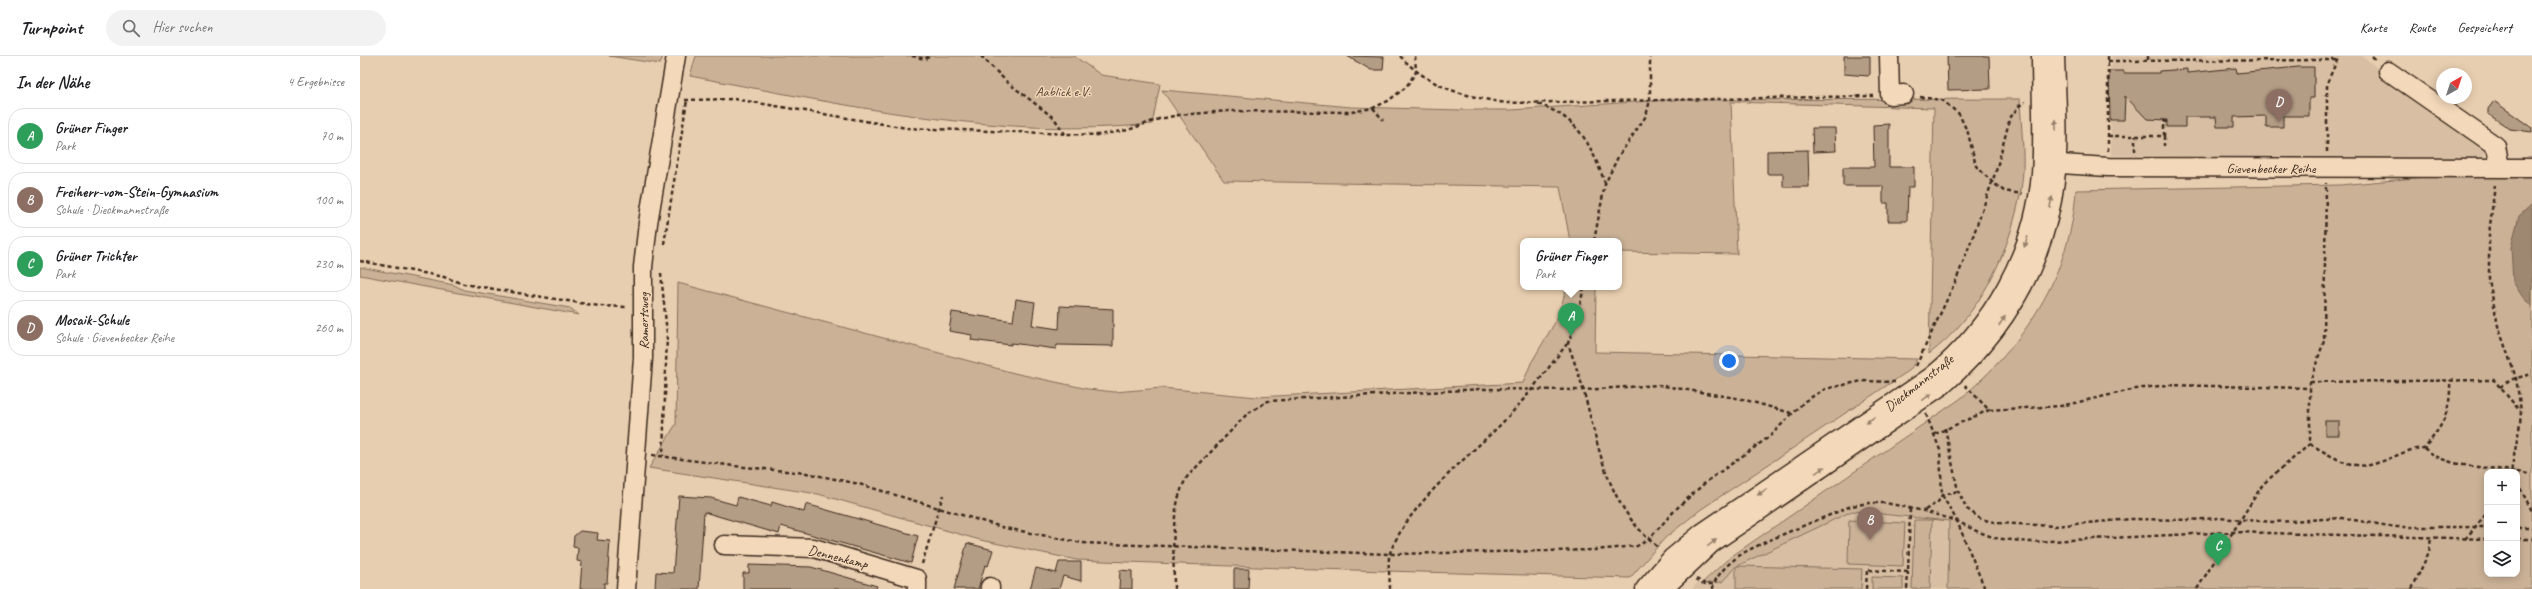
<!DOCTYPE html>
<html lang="de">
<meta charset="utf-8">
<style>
body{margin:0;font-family:Caveat,sans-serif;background:#f2f2f2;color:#202124}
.controls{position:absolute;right:12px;bottom:12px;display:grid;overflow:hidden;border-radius:8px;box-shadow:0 2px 10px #0003}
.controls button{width:36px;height:36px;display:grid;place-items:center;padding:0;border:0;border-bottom:1px solid #e0e0e0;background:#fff;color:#202124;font:20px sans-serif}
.compass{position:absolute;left:2076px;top:12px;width:36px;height:36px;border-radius:50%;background:#fff;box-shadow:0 2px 10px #0003;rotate:39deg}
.you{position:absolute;left:1369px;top:305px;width:14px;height:14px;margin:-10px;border:3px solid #fff;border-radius:50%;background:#1a73e8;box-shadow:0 0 0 6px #1a73e833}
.badge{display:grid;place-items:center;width:26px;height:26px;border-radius:50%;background:#0b8043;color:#fff;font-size:13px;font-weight:700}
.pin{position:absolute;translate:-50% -33px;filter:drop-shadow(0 1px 2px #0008)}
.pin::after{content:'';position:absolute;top:21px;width:14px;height:12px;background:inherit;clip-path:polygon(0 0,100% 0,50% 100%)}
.popup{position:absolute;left:1160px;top:182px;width:102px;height:52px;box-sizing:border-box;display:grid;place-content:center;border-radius:8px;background:#fff;filter:drop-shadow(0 1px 3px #0005);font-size:13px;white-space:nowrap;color:#757577}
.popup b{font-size:15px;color:#202124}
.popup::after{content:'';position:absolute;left:50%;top:100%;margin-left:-8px;border:8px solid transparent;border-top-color:#fff}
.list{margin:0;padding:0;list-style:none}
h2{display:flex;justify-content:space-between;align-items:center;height:52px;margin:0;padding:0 16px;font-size:17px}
h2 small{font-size:13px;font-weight:400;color:#757577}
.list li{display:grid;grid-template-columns:26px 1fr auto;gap:12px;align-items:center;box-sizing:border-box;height:56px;margin:0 8px 8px;padding:0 8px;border:1px solid #e0e0e0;border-radius:16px}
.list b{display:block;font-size:15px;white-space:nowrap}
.list p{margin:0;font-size:13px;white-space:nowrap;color:#757577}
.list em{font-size:13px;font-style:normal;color:#757577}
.icon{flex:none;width:22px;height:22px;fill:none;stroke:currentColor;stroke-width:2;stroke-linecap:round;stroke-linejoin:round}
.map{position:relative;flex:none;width:2172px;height:533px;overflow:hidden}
header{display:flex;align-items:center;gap:24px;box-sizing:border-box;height:56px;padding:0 20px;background:#fff;border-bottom:1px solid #e0e0e0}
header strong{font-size:19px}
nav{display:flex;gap:22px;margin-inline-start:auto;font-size:14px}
.search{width:280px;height:36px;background:#f2f2f2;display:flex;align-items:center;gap:10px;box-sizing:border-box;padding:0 14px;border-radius:22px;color:#757577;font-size:15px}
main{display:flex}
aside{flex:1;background:#fff}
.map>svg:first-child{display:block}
.built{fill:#d8bfa3}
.green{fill:#cbb297;stroke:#836e5a;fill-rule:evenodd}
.water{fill:#9f8872;stroke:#776250}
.building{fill:#b49d85;stroke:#3b2a1e}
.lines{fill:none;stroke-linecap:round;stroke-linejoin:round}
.minor-casing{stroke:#3b2a1e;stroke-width:21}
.path{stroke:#3b2a1e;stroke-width:2.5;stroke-dasharray:4 3;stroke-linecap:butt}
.minor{stroke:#f3d8b9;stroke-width:18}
.oneway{fill:#97816c}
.labels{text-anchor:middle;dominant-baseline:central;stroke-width:3;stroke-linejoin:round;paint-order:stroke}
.park-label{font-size:14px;fill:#584536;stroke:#f3d8b9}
.street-label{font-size:14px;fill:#3b2a1e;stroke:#f3d8b9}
</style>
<header>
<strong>Turnpoint</strong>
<div class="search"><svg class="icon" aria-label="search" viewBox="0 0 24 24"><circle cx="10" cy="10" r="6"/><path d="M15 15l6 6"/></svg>Hier suchen</div>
<nav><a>Karte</a><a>Route</a><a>Gespeichert</a></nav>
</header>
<main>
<aside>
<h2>In der Nähe<small>4 Ergebnisse</small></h2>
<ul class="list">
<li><span class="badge" style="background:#2e9e5b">A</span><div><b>Grüner Finger</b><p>Park</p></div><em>70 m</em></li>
<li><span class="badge" style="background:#8d6e63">B</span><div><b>Freiherr-vom-Stein-Gymnasium</b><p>Schule · Dieckmannstraße</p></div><em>100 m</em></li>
<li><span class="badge" style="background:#2e9e5b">C</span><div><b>Grüner Trichter</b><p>Park</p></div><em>230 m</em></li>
<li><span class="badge" style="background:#8d6e63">D</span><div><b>Mosaik-Schule</b><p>Schule · Gievenbecker Reihe</p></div><em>260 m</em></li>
</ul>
</aside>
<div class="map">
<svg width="2172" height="533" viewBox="0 0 2172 533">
<rect width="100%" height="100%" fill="#e8ceb0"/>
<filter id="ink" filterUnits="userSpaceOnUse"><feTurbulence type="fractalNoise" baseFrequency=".025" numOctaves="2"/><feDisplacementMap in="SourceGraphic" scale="8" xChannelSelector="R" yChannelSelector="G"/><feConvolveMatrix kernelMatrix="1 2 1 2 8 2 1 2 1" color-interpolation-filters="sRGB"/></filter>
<g filter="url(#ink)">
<g class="built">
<polygon points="1752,0 2003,0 2047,38 2126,94 2124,104 1751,99 1750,11 1752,10"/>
<polygon points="1492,455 1589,465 1588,533 1332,533 1338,526 1345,528 1377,510"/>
</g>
<g class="green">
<polygon points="249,0 303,0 300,8"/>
<path d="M336,0h378l27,19 59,9 -8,40c-155,16 -311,-20 -462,-48z"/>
<path d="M802,34l189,17 109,3h51l155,-10 354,-1c1,30 6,62 1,91 -11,62 -41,126 -92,164l5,-246 -203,-6 6,152 -118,-2v-11h-49l-10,-54 -336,-6z"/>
<path d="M2141,114l31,4v415h-584l1,-68 -97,-10 -115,55 125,3 -1,20h-125v-23l-14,16 -21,2 28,-26 231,-159c64,-54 111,-124 116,-209l264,-5zM2127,416h30v102h-30z"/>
<polygon points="0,211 94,229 104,234 210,252 219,259 0,219"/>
<polygon points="318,227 654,317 728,333 755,336 802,332 897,341 1163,327 1171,307 1197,263 1207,231 1236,231 1235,296 1557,303 1550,314 1340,454 1305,482 1270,522 922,512 717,504 620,484 458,438 289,412 316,368"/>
<polygon points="1489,464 1545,467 1543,510 1488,508"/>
<polygon points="1554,464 1572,464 1570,533 1552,533"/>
<polygon points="1512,521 1543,522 1543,533 1512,533"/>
</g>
<polygon class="water" points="2171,149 2172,149 2172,250 2164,243 2153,226 2151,191 2159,160"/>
<g class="building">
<polygon points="987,0 1024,1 1023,14 1011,14"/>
<polygon points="1484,0 1510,0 1510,18 1508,20 1484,18"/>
<polygon points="1587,0 1629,0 1630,33 1588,34"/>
<polygon points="1938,11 1954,11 1954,42 1949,42 1949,60 1923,60 1923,71 1906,71 1906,60 1874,61 1874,71 1857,71 1856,61 1825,61 1825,71 1807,71 1807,64 1787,63 1765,40 1764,64 1750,64 1749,15 1764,15 1764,17 1799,17 1799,15 1827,13 1827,17 1876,12 1877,17"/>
<polygon points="2134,45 2172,72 2172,76 2150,73 2128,58 2128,53"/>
<polygon points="1529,68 1529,111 1554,111 1554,131 1548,131 1547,165 1528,165 1528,147 1523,147 1523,130 1483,130 1483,111 1514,111 1513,69"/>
<polygon points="1452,72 1475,72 1476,95 1453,96"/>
<polygon points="1448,94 1449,131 1423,131 1423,118 1407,118 1407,95"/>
<polygon points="656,243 675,246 672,269 699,273 700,250 753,253 753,290 697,289 696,293 651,287 651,289 611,284 612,279 589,275 592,256 653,265"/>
<rect x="1965" y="365" width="14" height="14"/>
<polygon points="319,440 351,442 376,449 378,441 411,450 412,446 444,456 446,448 558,480 551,507 421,470 419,478 344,456 339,533 298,533 295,532 296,516 313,517"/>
<polygon points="220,475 238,477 237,484 250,485 247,527 244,527 244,533 220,533 222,506 217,505 218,492 213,491 214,480"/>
<polygon points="607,487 633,494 628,510 625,509 618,533 594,533"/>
<polygon points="699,506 721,506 721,525 703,520 699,533 670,533 676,512 696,517"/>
<polygon points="389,509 451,511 517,530 516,533 383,533 383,517 389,517"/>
<polygon points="874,513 889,513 888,533 874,533"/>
<polygon points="760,514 772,515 772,533 759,533"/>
</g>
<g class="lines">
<g class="minor-casing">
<g id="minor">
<polyline points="1529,0 1530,39 1544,38"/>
<polyline points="2028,15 2136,90 2140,111"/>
<polyline points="1685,107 1748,111 2172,112"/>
<polyline points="364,489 454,492 557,523 557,533"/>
<polyline points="266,533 283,302 283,211 288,167 316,0"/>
<polyline points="630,533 630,531"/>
<path d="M1285,533l27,-31 30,-25 229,-156c61,-49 103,-123 110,-203 3,-39 0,-79 0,-118"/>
<path d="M1303,533l49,-46 232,-159c61,-54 101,-122 111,-203 5,-39 1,-86 0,-125"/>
</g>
</g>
<g class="path">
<polyline points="552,0 565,3 570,0"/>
<polyline points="621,0 647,26 694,62 705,78"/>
<path d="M1040,0c30,32 64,40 106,47l368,-7"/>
<polyline points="1748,0 1748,95"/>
<polyline points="1788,0 1788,5"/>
<polyline points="2012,0 2016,4"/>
<polyline points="1748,5 1976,4"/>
<polyline points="1560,41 1582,44 1599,58 1608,77 1616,110 1632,126 1644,135 1662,138"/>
<polyline points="325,44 374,43 547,72 738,79 768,74 799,63 819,59 868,55 991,56 1013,52 1028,45 1046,31 1056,16 1055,0"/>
<path d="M1178,48c41,14 53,41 67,79"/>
<polyline points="1013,52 1023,64"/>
<polyline points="1748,80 1804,80 1804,90"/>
<polyline points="1804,80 1804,65 1807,66"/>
<polyline points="1775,95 1775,80"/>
<polyline points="1967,96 1967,27 1979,0"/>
<polyline points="2135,129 2129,178 2129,224 2138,270 2156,322 2161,355 2160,368 2151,416"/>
<polyline points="1234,185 1245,128 1258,101 1286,60 1290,44 1290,0"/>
<polyline points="304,188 327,44"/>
<polyline points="0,205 84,221 104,228 158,237 239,250 268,251"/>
<polyline points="301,217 307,278 303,400"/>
<path d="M1224,231l-7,32 -9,24c5,16 11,31 15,46 17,61 23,117 76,159"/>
<polyline points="1556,310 1597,222 1612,183 1636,115 1650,62 1659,50 1665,46"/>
<polyline points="1950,326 2134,324 2160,355"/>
<polyline points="1605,329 1629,354 1701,350 1776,333 1806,329 1950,332"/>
<polyline points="2140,331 2153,323 2172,318"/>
<polyline points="1566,358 1580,394 1582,439 1597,465 1625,533"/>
<polyline points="1585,372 1598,435 1607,453 1621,463 1638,467 1694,470 1771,463 1831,464 1858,462 1914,466 1982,462 2035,471 2127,471"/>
<polyline points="1575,378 1629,354"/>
<path d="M1950,388c20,11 43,28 67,19 17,-5 29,-14 47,-15 20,-23 27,-38 26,-68"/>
<path d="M2064,392c26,22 60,17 92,24"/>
<polyline points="292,399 374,410 446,417 499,428 645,472 723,487 1030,498 1235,494 1277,490 1288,484 1316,453 1346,426 1409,381 1445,345 1465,333 1502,325 1535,326"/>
<polyline points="2157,416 2168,418"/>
<polyline points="2157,426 2172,455"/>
<polyline points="1565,454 1578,446 1582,439 1598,435"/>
<polyline points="2157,472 2172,472"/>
<polyline points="2105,483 2127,457"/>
<polyline points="2157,483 2172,483"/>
<polyline points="562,508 583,439"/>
<polyline points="1336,523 1345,528 1353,528"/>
<path d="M814,533c0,-35 -5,-81 13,-112l60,-63 21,-13 213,-12 102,1 75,-5 84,14 49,14"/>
<path d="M1030,533c0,-11 -3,-27 0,-36 17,-46 73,-92 107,-125 26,-25 48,-56 70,-84"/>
<path d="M1353,533c0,-13 22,-32 34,-38 33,-17 70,-30 104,-45l18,-3h17l38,8 33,10 17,9 21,8 34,4 204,-10 254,7"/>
<polyline points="1506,533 1507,514 1548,516 1550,452"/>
<polyline points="1547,533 1548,516"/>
<polyline points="1837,533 1903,428 1950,388 1950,326 1964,285 1966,127"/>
<polyline points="2052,533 2069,496 2071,482"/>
</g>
<use href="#minor" class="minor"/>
</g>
<defs><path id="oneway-solid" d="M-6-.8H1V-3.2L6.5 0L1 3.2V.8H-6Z"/></defs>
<g class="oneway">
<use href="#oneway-solid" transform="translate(1696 69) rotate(-90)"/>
<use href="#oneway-solid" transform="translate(1691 146) rotate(-78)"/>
<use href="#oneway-solid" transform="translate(1666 186) rotate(109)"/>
<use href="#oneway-solid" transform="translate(1642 265) rotate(-56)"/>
<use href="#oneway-solid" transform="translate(1567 341) rotate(-36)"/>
<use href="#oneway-solid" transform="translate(1510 364) rotate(146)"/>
<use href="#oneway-solid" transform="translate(1460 414) rotate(-34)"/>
<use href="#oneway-solid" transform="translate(1402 436) rotate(146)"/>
<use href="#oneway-solid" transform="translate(1352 487) rotate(-37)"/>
</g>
</g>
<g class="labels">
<g class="park-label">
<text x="703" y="35">Aablick e.V.</text>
</g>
<g class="street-label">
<text x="1911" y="112">Gievenbecker Reihe</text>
<text transform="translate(283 265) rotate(-90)">Ramertsweg</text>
<text transform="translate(1559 327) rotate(-38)">Dieckmannstraße</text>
<text transform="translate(478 501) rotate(14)">Dennenkamp</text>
</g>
</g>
</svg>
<div class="controls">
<button>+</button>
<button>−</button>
<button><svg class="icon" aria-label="layers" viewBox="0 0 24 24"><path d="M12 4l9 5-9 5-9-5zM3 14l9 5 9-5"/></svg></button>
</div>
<svg class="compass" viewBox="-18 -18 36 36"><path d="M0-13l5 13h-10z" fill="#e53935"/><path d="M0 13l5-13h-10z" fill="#757577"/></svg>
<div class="you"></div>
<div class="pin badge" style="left:1211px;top:280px;background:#2e9e5b">A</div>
<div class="popup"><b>Grüner Finger</b>Park</div>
<div class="pin badge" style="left:1510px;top:484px;background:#8d6e63">B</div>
<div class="pin badge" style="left:1858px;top:510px;background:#2e9e5b">C</div>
<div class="pin badge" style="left:1919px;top:66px;background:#8d6e63">D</div>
</div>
</main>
